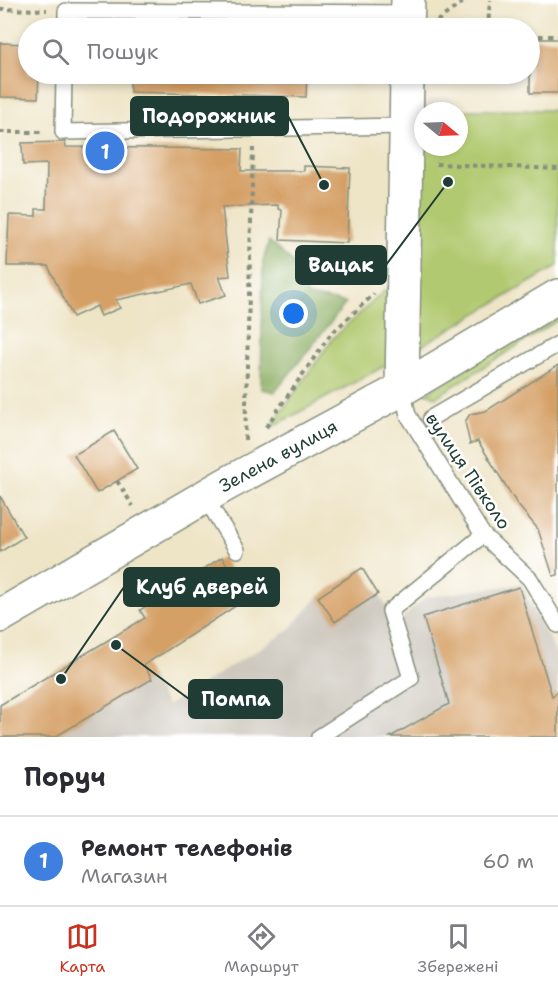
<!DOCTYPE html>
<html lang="uk">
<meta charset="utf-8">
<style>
body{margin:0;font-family:"Shantell Sans",sans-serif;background:#f7f7f7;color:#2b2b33}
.compass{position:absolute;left:414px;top:102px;width:54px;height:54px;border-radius:50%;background:#fff;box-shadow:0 3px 9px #0003;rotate:109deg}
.you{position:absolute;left:294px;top:314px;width:21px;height:21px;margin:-15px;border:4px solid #fff;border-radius:50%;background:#1a73e8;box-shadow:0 0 0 9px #1a73e833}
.badge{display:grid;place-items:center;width:39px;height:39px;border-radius:50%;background:#c8321e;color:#fff;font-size:20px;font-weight:700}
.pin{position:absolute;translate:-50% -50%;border:3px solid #fff;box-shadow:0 2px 6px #0006}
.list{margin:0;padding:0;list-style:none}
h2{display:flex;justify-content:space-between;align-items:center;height:78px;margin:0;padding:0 24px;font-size:26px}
h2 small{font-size:20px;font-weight:400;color:#7c7c81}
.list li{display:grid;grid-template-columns:39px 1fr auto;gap:18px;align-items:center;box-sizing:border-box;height:90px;padding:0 24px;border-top:2px solid #e1e1e2}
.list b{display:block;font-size:22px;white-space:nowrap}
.list p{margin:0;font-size:20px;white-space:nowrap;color:#7c7c81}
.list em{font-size:20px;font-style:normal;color:#7c7c81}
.icon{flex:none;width:33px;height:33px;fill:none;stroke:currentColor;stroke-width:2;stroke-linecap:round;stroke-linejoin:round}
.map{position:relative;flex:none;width:558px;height:737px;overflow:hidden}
.search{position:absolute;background:#fff;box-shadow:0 3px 9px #0003;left:18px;right:18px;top:18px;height:66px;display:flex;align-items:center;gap:15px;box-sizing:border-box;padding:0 21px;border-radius:33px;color:#7c7c81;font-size:22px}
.sheet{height:168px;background:#fff}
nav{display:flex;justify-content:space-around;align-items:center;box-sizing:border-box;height:84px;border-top:2px solid #e1e1e2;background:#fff;font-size:16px;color:#7c7c81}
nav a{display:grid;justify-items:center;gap:3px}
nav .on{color:#c8321e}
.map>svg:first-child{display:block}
.industrial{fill:#c9c3b8}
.green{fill:#b1c96f;stroke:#688352;stroke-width:1.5}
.forest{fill:#8cad62;stroke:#56754b;stroke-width:1.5}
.building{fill:#d5a066}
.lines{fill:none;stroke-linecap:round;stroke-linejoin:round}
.service-casing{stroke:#86907d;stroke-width:18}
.tertiary-casing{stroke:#86907d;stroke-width:36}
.primary-casing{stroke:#86907d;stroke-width:36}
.path{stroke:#86907d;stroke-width:4;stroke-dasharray:4.5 4.5;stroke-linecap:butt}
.service{stroke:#fff;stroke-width:15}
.tertiary{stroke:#fff;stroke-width:33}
.primary{stroke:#fff;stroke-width:33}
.labels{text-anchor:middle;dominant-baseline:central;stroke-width:5;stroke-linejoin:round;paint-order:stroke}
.street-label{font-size:18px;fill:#1f3d34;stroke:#fff}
.leader{fill:none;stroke:#1f3d34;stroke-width:2}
.callout-dot{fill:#1f3d34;stroke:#fff;stroke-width:2}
.callout{fill:#1f3d34;stroke:#1f3d34;stroke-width:2}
.callout-label{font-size:20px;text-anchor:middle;font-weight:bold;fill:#fff}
</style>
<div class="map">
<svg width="558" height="737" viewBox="0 0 558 737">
<rect width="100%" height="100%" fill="#fff"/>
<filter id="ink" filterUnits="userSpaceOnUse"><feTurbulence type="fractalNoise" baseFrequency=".0167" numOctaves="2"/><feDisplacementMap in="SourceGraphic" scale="12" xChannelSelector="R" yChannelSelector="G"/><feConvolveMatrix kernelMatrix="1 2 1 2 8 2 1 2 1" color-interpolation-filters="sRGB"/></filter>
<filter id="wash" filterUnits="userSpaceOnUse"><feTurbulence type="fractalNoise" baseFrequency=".008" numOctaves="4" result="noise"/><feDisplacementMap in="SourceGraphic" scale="24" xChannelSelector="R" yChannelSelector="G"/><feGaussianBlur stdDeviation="1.35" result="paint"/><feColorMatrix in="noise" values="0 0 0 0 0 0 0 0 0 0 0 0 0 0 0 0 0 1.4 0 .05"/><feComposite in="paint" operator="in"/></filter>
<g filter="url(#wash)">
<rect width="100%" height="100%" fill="#eee4c6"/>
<polygon class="industrial" points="362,568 397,623 426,597 521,584 558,658 558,737 0,737 0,705 123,631 167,706 288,631 318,597"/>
<g class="green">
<polygon points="424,110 558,110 558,266 414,350 423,127 423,147 459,147 459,111"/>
<polygon points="391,285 390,363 270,428 333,338"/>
<polygon points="558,313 558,320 436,397 426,393"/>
</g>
<polygon class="forest" points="269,241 293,263 308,296 346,303 275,392 261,389 263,261"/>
<g id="blocks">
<g class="building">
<rect x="530" y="39" width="28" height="54"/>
<polygon points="0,43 28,44 28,74 39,74 38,98 0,97"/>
<polygon points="130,74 307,74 306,97 130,92"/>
<polygon points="65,142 66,147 242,149 241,171 304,171 304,166 350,168 347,243 280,240 282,210 278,209 278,205 222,207 230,276 219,277 226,295 198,304 191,284 116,300 120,308 101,316 97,306 73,317 48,266 7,266 9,215 36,216 36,209 46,209 47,164 23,165 22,143"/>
<polygon points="558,365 558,575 553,576 538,529 517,504 478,441 470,444 465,422 470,414 486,411"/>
<polygon points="114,431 137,469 97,493 74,455"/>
<polygon points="0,496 24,537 0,552"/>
<polygon points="222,557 248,598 144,665 152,679 55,737 0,737 0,705 145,618 140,610"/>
<polygon points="362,568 378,594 335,622 318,597"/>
<polygon points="519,587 552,696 558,692 558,737 390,737 449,704 423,617"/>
</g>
</g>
</g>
<g filter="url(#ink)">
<use href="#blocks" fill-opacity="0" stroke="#86907d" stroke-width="1.5"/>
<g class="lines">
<g class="service-casing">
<g id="service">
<polyline points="66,28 66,11 408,13"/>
<polyline points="64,74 63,132 406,126"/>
<polyline points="402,389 408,415 483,535 530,579 558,625"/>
<polyline points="431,418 558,344"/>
<polyline points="205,497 237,550"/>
<polyline points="319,737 411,678 390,611 483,535"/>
</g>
</g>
<g class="tertiary-casing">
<g id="tertiary">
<polyline points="407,28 408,0"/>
<polyline points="402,389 407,74"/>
</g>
</g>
<g class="primary-casing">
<g id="primary">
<path id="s1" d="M0,616l225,-131 177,-96 156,-93"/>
</g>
</g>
<g class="path">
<polyline points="0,9 47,10"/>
<polyline points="437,21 466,0"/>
<polyline points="488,28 490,0"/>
<polyline points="530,36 558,36"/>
<polyline points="0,132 44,132"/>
<polyline points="436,164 558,169"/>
<polyline points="266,427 330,335 374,294"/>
<polyline points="245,440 253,148"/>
<polyline points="117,481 133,506"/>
</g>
<use href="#service" class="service"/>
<use href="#tertiary" class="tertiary"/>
<use href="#primary" class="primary"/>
</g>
</g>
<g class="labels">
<g class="street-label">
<text stroke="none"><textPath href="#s1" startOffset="321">Зелена вулиця</textPath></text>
<text transform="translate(468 471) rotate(56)">вулиця Півколо</text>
</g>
</g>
<path class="leader" d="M324 185L288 116M448 182L386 265M61 679L124 587M116 645L189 699"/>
<g class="callout-dot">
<circle cx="324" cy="185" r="6"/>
<circle cx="448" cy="182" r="6"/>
<circle cx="61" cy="679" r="6"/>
<circle cx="116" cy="645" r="6"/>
</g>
<g class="callout">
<rect x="131" y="97" width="157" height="38" rx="6"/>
<rect x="296" y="246" width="90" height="38" rx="6"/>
<rect x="124" y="568" width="155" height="38" rx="6"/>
<rect x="189" y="680" width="93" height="38" rx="6"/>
</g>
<g class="callout-label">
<text x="209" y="123">Подорожник</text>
<text x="341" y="272">Вацак</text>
<text x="202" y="594">Клуб дверей</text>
<text x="236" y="706">Помпа</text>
</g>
</svg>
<svg class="compass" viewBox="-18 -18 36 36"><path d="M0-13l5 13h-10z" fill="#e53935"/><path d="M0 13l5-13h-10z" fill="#7c7c81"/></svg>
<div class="you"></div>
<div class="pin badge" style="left:105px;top:151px;background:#3f7fe0">1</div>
<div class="search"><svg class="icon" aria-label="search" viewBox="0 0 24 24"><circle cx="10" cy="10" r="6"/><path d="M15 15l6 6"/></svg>Пошук</div>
</div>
<section class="sheet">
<h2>Поруч<small></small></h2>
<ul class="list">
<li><span class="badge" style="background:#3f7fe0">1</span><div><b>Ремонт телефонів</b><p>Магазин</p></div><em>60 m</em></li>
</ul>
</section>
<nav>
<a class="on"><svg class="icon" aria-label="map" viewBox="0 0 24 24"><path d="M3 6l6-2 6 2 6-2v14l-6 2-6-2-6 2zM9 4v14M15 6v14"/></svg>Карта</a>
<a><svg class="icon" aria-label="directions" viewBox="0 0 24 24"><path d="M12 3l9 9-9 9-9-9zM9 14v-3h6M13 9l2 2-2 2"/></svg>Маршрут</a>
<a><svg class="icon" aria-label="saved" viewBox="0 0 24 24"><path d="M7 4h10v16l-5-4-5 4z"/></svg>Збережені</a>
</nav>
